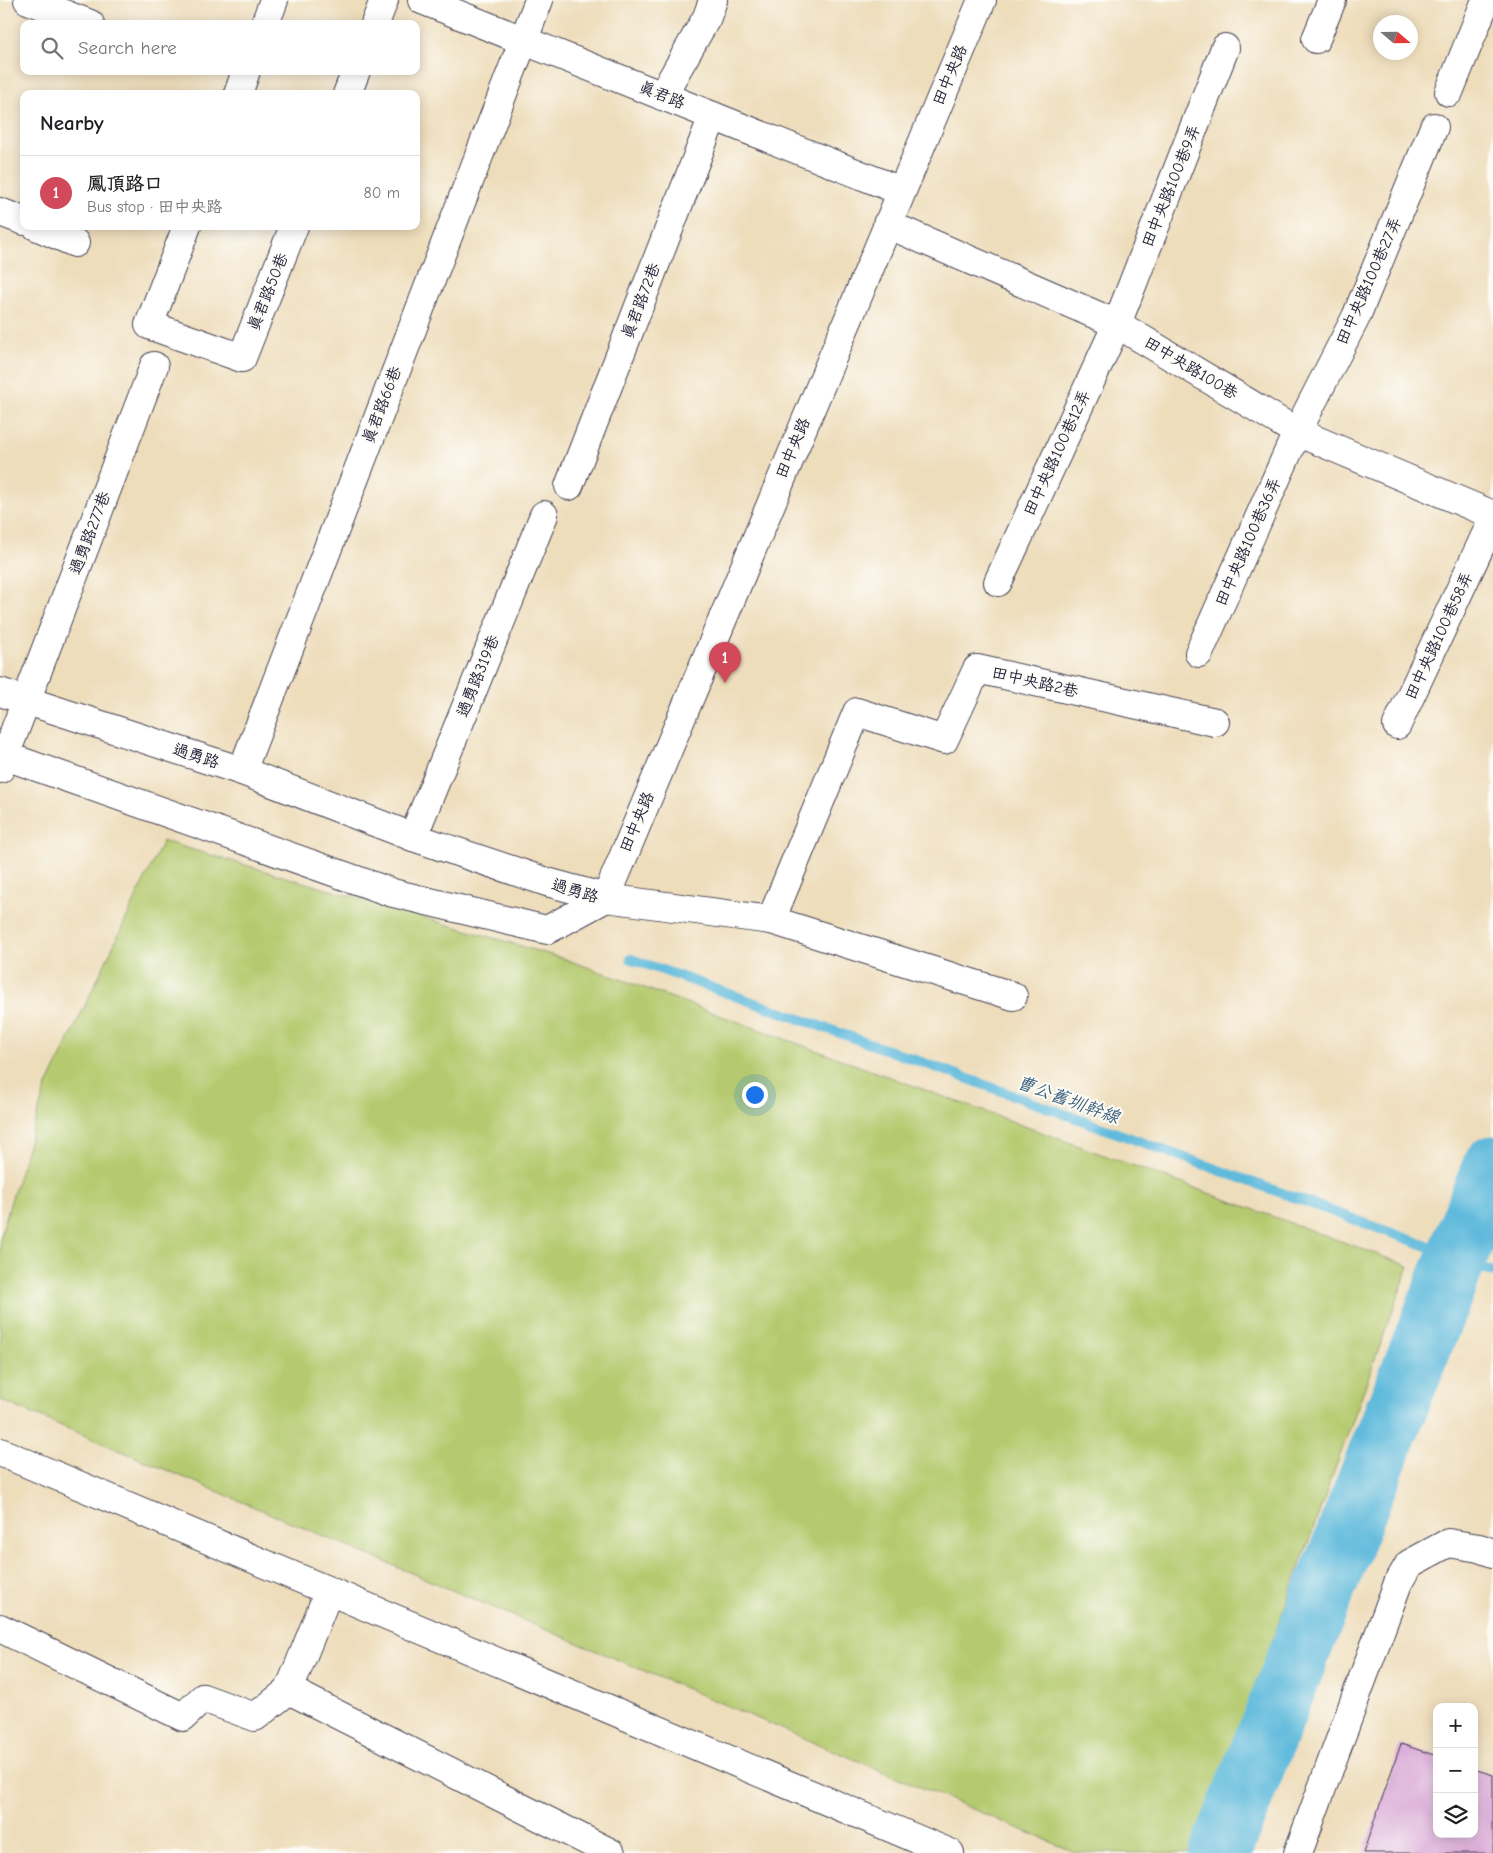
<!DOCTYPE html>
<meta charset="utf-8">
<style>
body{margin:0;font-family:"Comic Neue","LXGW WenKai TC",sans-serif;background:#f6f6f6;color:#202124}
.controls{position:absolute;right:15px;bottom:15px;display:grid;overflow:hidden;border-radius:10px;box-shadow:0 2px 12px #0003}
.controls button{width:45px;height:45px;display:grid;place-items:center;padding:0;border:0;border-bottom:1px solid #e0e0e0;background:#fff;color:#202124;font:25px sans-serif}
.compass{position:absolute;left:1373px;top:15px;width:45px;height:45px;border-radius:50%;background:#fff;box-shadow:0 2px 12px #0003;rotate:110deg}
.you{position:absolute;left:754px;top:1094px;width:18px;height:18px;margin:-12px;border:4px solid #fff;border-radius:50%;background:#1a73e8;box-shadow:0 0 0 8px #1a73e833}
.badge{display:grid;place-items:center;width:32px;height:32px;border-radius:50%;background:#d1495b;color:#fff;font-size:16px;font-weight:700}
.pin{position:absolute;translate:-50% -41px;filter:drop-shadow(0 1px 2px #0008)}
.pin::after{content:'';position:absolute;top:26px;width:18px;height:15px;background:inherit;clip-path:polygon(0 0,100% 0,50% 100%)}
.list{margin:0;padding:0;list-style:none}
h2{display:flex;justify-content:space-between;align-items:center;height:65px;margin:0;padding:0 20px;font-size:21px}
h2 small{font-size:16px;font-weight:400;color:#757577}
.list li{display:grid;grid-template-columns:32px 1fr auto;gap:15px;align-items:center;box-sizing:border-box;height:75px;padding:0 20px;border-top:1px solid #e0e0e0}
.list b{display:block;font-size:19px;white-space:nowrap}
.list p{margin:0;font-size:16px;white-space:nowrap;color:#757577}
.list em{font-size:16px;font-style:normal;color:#757577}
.icon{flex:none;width:28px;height:28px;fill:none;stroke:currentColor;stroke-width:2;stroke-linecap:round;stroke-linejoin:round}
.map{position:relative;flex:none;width:1493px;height:1853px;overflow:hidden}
.search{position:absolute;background:#fff;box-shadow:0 2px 12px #0003;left:20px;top:20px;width:400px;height:55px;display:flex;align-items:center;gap:12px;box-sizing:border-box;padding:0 18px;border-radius:10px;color:#757577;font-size:19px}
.panel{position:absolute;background:#fff;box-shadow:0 2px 12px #0003;left:20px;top:90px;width:400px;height:140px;border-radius:10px}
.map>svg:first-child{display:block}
.green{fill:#b5ca6f;stroke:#6c7655}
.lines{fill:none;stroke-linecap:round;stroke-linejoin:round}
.stream{stroke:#5ebadc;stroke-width:10}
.river{stroke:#5ebadc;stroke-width:61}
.building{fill:#d9a7d7}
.minor-casing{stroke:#413e4e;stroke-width:30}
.minor{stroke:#fff;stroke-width:28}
.labels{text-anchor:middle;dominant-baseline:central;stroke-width:4;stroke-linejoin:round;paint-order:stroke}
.street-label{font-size:16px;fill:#22223b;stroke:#fdfcf7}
.water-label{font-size:18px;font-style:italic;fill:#3a5f7b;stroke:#fdfcf7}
</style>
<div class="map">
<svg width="1493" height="1853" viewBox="0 0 1493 1853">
<rect width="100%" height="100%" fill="#fdfcf7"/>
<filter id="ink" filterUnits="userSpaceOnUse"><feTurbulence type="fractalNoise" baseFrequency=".02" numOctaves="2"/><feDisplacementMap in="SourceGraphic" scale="10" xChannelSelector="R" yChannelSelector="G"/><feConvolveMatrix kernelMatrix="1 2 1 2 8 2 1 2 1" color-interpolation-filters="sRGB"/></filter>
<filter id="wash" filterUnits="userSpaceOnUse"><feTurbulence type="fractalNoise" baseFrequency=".0096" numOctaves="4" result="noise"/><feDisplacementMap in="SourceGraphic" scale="20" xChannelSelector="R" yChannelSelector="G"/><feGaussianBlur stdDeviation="1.12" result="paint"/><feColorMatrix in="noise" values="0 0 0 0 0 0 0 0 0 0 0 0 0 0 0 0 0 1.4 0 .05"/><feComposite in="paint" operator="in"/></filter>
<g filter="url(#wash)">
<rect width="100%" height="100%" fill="#edb"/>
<polygon class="green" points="163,841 565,959 1409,1266 1195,1853 1077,1853 0,1400 0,1237 45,1090"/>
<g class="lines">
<polyline class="stream" points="631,959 941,1069 1430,1247 1493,1272"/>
<polyline class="river" points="1220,1853 1493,1166"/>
</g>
<g id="blocks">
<polygon class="building" points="1401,1744 1437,1756 1437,1834 1474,1834 1474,1769 1493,1775 1493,1853 1363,1853"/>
</g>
</g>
<g filter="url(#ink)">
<use href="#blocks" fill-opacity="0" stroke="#413e4e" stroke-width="1"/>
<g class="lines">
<g class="minor-casing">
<g id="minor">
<polyline points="28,0 90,24"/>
<polyline points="422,0 901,191"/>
<polyline points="265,24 274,0"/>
<polyline points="375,24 384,0"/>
<polyline points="1316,39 1332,0"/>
<polyline points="1449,92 1486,0"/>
<polyline points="238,94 246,71"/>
<polyline points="347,94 356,71"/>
<polyline points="662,96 707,17 713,0"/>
<polyline points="0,212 24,221"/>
<polyline points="887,224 1117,324 1297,432 1493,515"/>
<polyline points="36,226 75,243"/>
<polyline points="187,226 149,325 242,358 294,226"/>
<polyline points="569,486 713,116"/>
<polyline points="998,582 1117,324 1225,48"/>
<polyline points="1199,653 1297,432 1356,317 1434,127"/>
<polyline points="0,692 242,771 413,837 547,882 606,898 771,920 1013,996"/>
<polyline points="1397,725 1493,519"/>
<polyline points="0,754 393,893 547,930 606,898"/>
<polyline points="0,769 154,366"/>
<polyline points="242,771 539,0"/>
<polyline points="413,837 544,515"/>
<polyline points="606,898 982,0"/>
<polyline points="771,920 857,712 944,740 977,669 1215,722"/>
<polyline points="0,1452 950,1853"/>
<polyline points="329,1591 289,1690 611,1853"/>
<polyline points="0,1628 183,1717 203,1698 255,1717 289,1690"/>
<polyline points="1298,1853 1398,1583 1409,1564 1448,1543 1479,1548 1493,1553"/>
</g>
</g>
<use href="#minor" class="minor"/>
</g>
</g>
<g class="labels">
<g class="street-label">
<text transform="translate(950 75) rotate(-67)">田中央路</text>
<text transform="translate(662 95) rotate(22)">真君路</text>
<text transform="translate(1171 186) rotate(-68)">田中央路100巷9弄</text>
<text transform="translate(1369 281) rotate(-66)">田中央路100巷27弄</text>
<text transform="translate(268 292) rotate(-68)">真君路50巷</text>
<text transform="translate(641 301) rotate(-69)">真君路72巷</text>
<text transform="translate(1191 368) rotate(31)">田中央路100巷</text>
<text transform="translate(382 405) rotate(-69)">真君路66巷</text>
<text transform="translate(793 448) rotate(-67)">田中央路</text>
<text transform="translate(1057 453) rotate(-65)">田中央路100巷12弄</text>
<text transform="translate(90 533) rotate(-69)">過勇路277巷</text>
<text transform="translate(1248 542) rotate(-66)">田中央路100巷36弄</text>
<text transform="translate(1439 636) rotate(-65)">田中央路100巷58弄</text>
<text transform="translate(478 676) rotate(-68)">過勇路319巷</text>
<text transform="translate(1035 682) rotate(13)">田中央路2巷</text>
<text transform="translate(196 756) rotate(18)">過勇路</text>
<text transform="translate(637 822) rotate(-67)">田中央路</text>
<text transform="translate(575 891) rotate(17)">過勇路</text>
</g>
<g class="water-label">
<text transform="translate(1068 1100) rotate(20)">曹公舊圳幹線</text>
</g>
</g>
</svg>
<div class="controls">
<button>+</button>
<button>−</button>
<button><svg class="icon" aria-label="layers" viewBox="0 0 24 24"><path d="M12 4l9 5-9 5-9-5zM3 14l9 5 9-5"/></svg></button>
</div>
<svg class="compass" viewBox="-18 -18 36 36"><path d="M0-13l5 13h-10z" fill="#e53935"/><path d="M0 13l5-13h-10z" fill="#757577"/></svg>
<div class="you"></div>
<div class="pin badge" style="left:725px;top:683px">1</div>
<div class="search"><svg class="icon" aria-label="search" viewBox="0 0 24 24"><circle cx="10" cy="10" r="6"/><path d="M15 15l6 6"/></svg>Search here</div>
<section class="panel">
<h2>Nearby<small></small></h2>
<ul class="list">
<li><span class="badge">1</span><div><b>鳳頂路口</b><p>Bus stop · 田中央路</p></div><em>80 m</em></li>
</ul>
</section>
</div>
